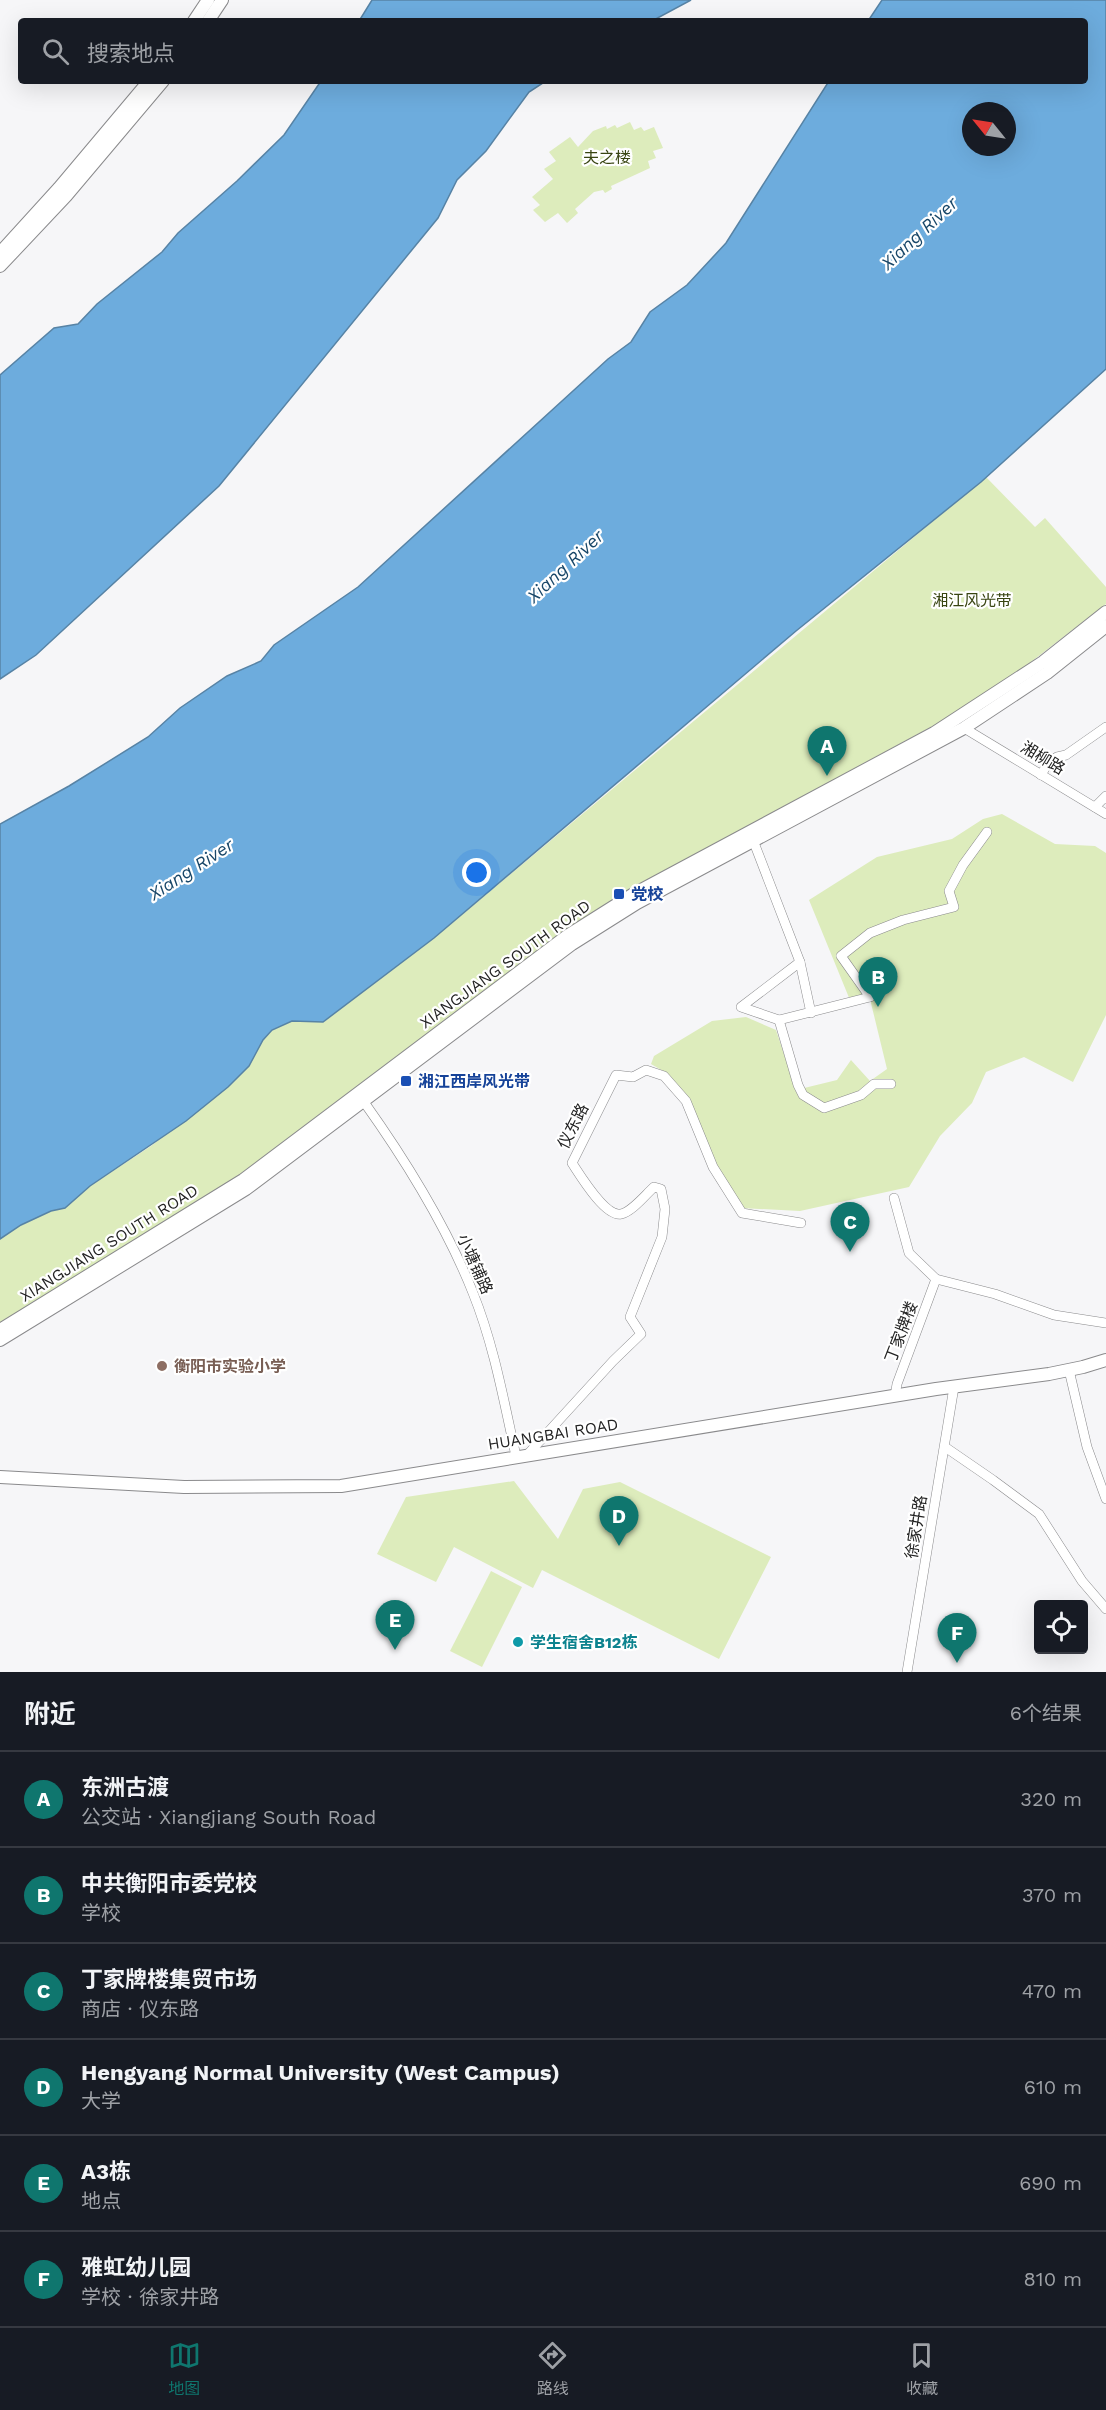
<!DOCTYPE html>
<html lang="zh">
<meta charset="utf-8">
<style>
body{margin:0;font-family:"Work Sans","Noto Sans SC",sans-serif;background:#242831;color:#f1f3f6}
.controls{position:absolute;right:18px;bottom:18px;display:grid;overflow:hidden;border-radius:6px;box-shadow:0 6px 24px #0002}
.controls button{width:54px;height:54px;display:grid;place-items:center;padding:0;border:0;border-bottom:2px solid #363941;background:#171b24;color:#f1f3f6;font:30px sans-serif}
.compass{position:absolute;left:962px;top:102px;width:54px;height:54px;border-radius:50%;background:#171b24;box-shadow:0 6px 24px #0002;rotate:300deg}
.you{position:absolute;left:477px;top:873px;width:21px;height:21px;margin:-15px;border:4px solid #fff;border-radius:50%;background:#1a73e8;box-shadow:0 0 0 9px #1a73e833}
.badge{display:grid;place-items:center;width:39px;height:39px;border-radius:50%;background:#0f766e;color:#fff;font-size:20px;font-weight:700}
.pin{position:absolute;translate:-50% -50px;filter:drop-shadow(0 2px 3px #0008)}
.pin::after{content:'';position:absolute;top:32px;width:21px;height:18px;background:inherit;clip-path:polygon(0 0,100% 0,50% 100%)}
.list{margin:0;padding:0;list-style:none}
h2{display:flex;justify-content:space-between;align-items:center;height:78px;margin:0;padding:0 24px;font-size:26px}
h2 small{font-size:20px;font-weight:400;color:#9ea1a6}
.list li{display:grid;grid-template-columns:39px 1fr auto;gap:18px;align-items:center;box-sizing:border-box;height:96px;padding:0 24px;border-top:2px solid #363941}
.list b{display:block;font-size:22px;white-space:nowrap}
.list p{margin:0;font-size:20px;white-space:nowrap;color:#9ea1a6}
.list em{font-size:20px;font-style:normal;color:#9ea1a6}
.icon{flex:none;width:33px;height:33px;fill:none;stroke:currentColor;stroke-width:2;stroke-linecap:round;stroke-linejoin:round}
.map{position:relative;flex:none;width:1106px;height:1672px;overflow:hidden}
.search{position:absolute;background:#171b24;box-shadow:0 6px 24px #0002;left:18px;right:18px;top:18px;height:66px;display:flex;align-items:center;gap:15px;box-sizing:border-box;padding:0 21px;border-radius:6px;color:#9ea1a6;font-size:22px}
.sheet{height:654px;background:#171b24}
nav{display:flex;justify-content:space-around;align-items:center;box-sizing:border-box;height:84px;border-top:2px solid #363941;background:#171b24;font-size:16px;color:#9ea1a6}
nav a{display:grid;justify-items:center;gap:3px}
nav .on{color:#0f766e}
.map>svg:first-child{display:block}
.green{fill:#ddecbc}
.water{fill:#6dacdd;stroke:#5783a5;stroke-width:1.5;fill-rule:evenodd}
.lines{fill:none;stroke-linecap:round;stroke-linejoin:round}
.minor-casing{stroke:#8a8a8c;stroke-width:10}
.major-casing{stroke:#8a8a8c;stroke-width:14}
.minor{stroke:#fff;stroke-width:9}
.major{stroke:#fff;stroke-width:12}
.transit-dot{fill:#1a4fb4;stroke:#fff;stroke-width:2}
.education-dot{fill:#8d6e63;stroke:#fff;stroke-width:2}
.culture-dot{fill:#0f9aa8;stroke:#fff;stroke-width:2}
.labels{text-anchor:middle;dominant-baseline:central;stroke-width:4.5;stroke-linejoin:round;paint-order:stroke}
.park-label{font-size:16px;fill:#394512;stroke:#fff}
.street-label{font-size:16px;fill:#232323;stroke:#fff}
.transit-label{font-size:16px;font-weight:bold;fill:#164399;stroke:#fff;text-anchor:start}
.education-label{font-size:16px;font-weight:bold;fill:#785e54;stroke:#fff;text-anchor:start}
.culture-label{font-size:16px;font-weight:bold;fill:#0d838f;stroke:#fff;text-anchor:start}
.water-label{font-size:18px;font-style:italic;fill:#184769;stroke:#fff}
</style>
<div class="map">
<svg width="1106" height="1672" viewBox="0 0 1106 1672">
<rect width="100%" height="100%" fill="#f6f6f8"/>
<g class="green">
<polygon points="630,122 634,130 641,127 644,131 654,127 663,148 653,151 656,158 648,161 650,168 611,186 612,189 605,193 603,190 594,192 575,209 578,213 567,223 558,213 545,222 533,210 540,205 532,197 553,179 544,169 556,161 549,152 570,137 578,147 593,131 606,126 607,129 615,125 617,128"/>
<polygon points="986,477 1035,527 1045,518 1106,587 1106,604 996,689 944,720 659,874 242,1174 0,1323 0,1239 21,1225 51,1211 65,1208 90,1186 151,1146 248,1066 263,1040 272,1030 292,1021 323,1022 434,938"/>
<polygon points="1002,814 1055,844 1095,846 1106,853 1106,1015 1073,1082 1024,1057 986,1072 972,1103 940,1136 909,1187 800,1211 741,1208 714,1164 668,1074 651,1064 654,1056 712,1021 746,1017 776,1030 796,1090 837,1080 851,1060 870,1081 887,1069 870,999 852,1005 809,900 877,857 952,839 983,819"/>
<polygon points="514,1481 558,1539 583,1489 620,1482 771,1557 719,1659 542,1570 533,1588 454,1547 436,1582 377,1554 406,1497"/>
<polygon points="491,1571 522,1587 482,1667 450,1651"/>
</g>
<g class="water">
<polygon points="372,0 691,0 652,21 359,21"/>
<path d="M882,0h224v369l-125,113 -185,149 -362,307 -111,84 -31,-1 -20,9 -9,10 -14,26 -21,21 -42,34 -96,65 -25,22 -14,3 -30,14 -21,14v-415l69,-38 79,-49 32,-29 47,-32 34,-15 13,-16 84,-58 250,-228 23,-17 19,-30 37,-27 39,-42 103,-162h256v-60h-217zM971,111h36v36h-36z"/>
<polygon points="321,81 546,81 529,92 486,151 457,180 438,218 219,486 36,655 0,679 0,375 54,328 78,324 97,304 162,252 178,233 237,181 284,135"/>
</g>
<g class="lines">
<g class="minor-casing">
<g id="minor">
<polyline points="964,728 1106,814"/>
<polyline points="1041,775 1048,763 1057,757 1066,755 1106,727"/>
<polyline points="1095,807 1106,796"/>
<polyline points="753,840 800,962 811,1013"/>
<polyline points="870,997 779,1020 798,1085 803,1095 824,1108 861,1095 874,1084 891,1084"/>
<polyline points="870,997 841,956 870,933 903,920 954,907 949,891 963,865 987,832"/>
<polyline points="779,1020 741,1007 800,962"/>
<path d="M364,1102c42,59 82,123 109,191 21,52 31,109 43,163"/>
<polyline points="894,1198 909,1253 936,1279 995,1294 1054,1315 1106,1323"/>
<polyline points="1069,1370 1087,1447 1106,1499"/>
<polyline points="895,1396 897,1384 936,1279"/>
<polyline points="945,1447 993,1480 1039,1514 1082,1581 1106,1609"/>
<path d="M528,1454l85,-93 28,-27 -11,-17 32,-80 3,-28 -4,-20 -7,-2c-8,7 -22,25 -33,27 -16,3 -41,-39 -49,-51l44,-88 17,2 13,-7 18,6 22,25 27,66 29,46 59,10"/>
<polyline points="907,1672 954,1387"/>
</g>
</g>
<g class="major-casing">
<g id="major">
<polyline points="194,21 208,0"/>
<polyline points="208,21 222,0"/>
<polyline points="0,253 59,188 149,81"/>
<polyline points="0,266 66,196 163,81"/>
<polyline points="0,1330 243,1180 567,936 632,895 934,733 1043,662 1106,612"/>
<polyline points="0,1340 246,1189 572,944 637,903 964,728 1047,673 1106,626"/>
<polyline points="0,1477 184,1487 341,1486 936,1389 1049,1374 1083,1367 1106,1360"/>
</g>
</g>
<use href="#minor" class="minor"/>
<use href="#major" class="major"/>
</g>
<g class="transit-dot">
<rect x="613" y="888" width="12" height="12" rx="3"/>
<rect x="400" y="1075" width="12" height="12" rx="3"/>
</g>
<circle class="education-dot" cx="162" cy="1366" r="6"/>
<circle class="culture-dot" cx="518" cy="1642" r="6"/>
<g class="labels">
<g class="park-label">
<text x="607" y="157">夫之楼</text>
<text x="972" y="600">湘江风光带</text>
</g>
<g class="street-label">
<text transform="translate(1043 758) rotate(31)">湘柳路</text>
<text transform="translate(505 964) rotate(-36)">XIANGJIANG SOUTH ROAD</text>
<text transform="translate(573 1126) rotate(-63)">仪东路</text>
<text transform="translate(109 1243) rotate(-32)">XIANGJIANG SOUTH ROAD</text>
<text transform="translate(475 1264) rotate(66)">小塘铺路</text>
<text transform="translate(901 1332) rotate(-69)">丁家牌楼</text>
<text transform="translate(553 1434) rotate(-9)">HUANGBAI ROAD</text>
<text transform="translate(916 1527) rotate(-81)">徐家井路</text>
</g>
<g class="transit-label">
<text x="631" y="894">党校</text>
<text x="418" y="1081">湘江西岸风光带</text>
</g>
<g class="education-label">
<text x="174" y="1366">衡阳市实验小学</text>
</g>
<g class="culture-label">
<text x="530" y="1642">学生宿舍B12栋</text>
</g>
<g class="water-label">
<text transform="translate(919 233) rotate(-43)">Xiang River</text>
<text transform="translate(565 566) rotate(-43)">Xiang River</text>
<text transform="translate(191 869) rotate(-33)">Xiang River</text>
</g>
</g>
</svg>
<div class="controls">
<button><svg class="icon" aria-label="locate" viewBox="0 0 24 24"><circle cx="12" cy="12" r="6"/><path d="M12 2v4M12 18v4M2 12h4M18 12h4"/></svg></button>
</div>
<svg class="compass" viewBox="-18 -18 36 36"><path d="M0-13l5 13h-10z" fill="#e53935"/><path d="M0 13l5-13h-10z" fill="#9ea1a6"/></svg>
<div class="you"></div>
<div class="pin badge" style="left:827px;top:776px">A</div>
<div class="pin badge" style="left:878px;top:1007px">B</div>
<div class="pin badge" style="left:850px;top:1252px">C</div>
<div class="pin badge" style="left:619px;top:1546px">D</div>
<div class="pin badge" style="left:395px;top:1650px">E</div>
<div class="pin badge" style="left:957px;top:1663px">F</div>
<div class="search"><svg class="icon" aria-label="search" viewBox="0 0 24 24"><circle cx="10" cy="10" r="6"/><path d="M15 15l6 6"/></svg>搜索地点</div>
</div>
<section class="sheet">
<h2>附近<small>6个结果</small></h2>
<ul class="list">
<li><span class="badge">A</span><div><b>东洲古渡</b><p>公交站 · Xiangjiang South Road</p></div><em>320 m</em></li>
<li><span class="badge">B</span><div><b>中共衡阳市委党校</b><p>学校</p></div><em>370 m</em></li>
<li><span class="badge">C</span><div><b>丁家牌楼集贸市场</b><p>商店 · 仪东路</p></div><em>470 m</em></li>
<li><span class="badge">D</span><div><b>Hengyang Normal University (West Campus)</b><p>大学</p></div><em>610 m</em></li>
<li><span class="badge">E</span><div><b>A3栋</b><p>地点</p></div><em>690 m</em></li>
<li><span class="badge">F</span><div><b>雅虹幼儿园</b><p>学校 · 徐家井路</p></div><em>810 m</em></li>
</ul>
</section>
<nav>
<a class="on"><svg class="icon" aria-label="map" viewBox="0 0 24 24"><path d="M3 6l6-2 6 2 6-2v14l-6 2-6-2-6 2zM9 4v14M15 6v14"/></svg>地图</a>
<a><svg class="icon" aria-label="directions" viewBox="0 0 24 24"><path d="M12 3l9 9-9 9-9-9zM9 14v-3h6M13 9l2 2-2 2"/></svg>路线</a>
<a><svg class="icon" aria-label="saved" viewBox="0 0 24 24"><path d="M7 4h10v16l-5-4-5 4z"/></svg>收藏</a>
</nav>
